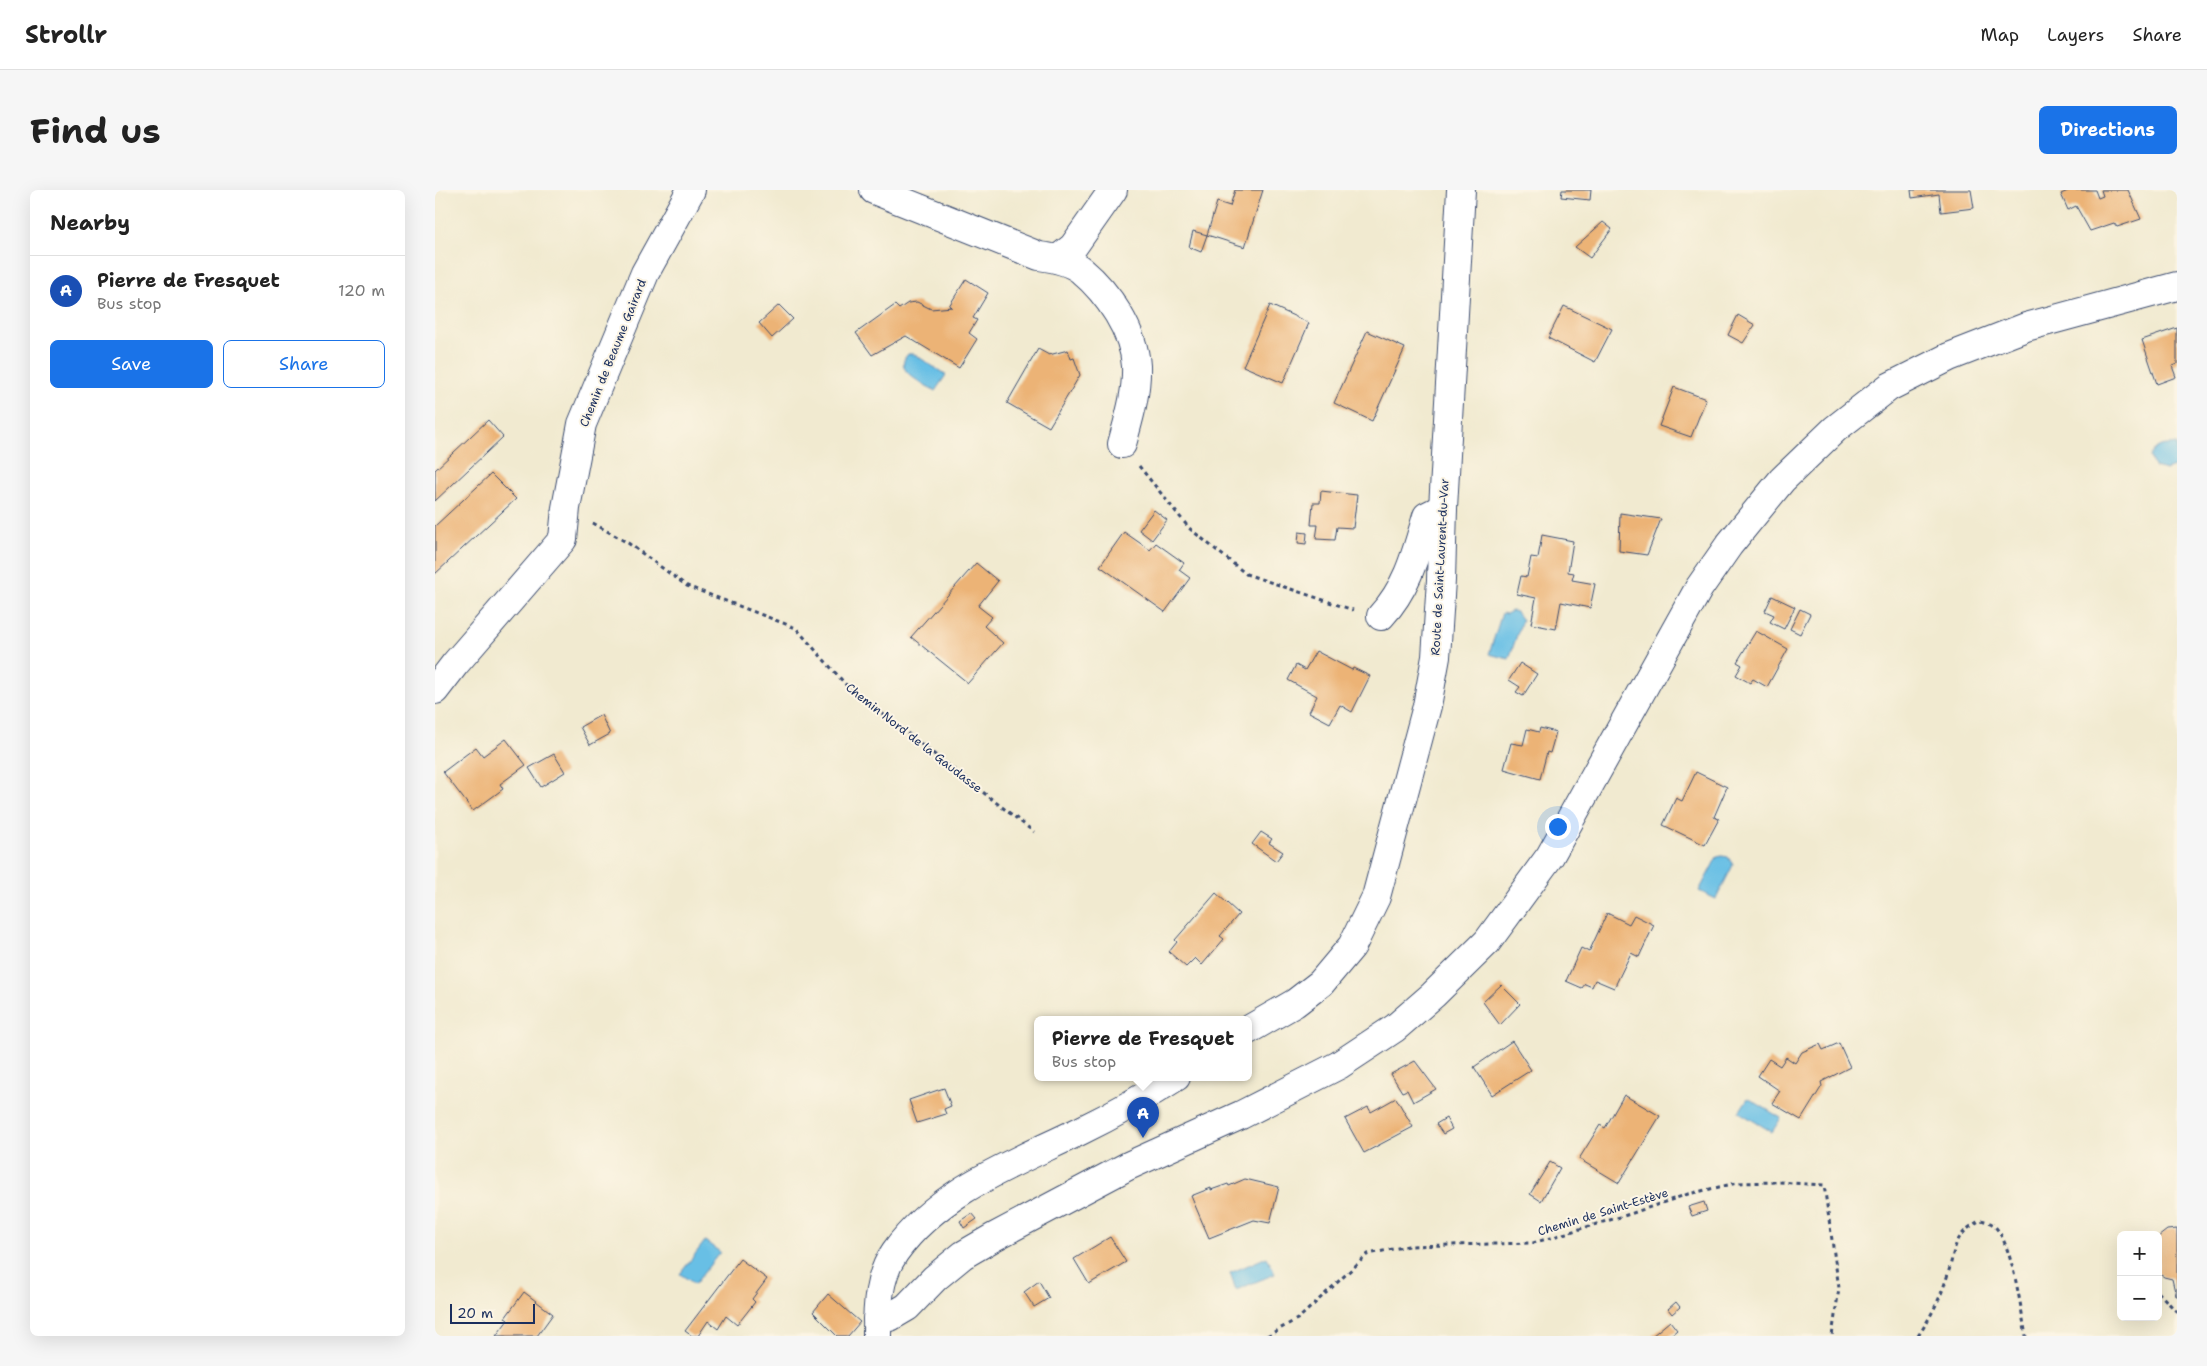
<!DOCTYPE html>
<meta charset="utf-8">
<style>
body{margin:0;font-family:"Shantell Sans",sans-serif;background:#f6f6f6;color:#222}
.controls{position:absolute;right:15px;bottom:15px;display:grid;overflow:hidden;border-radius:8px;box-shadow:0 5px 20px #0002}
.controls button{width:45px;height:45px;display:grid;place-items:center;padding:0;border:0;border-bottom:1px solid #e0e0e0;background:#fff;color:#222;font:25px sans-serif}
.scale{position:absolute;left:15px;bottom:12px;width:85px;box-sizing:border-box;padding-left:5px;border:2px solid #1b2f5e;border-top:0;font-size:14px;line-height:18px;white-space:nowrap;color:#1b2f5e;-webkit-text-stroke:4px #fcf5e5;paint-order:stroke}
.you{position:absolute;left:1122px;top:636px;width:18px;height:18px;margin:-12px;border:4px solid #fff;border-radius:50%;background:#1a73e8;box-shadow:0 0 0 8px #1a73e833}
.badge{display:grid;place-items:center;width:32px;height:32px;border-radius:50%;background:#1a73e8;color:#fff;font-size:16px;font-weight:700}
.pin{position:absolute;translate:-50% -41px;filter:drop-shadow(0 1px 2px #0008)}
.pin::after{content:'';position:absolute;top:26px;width:18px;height:15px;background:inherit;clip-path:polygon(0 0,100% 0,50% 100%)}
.popup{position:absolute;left:599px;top:826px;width:218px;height:65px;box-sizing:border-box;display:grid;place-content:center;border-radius:8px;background:#fff;filter:drop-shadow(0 1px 4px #0005);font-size:16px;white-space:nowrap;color:#767676}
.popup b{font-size:19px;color:#222}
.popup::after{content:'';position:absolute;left:50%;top:100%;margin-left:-10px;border:10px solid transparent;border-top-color:#fff}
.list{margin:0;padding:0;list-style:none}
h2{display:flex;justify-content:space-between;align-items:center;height:65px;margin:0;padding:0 20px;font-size:21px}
h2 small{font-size:16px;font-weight:400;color:#767676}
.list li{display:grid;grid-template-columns:32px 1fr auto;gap:15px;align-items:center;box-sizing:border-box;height:70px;padding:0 20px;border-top:1px solid #e0e0e0}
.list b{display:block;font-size:19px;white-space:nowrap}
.list p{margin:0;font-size:16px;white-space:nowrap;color:#767676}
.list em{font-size:16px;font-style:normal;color:#767676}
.actions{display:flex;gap:10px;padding:15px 20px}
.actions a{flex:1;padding:11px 0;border:1px solid #1a73e8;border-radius:8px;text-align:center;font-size:18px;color:#1a73e8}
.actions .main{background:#1a73e8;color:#fff}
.map{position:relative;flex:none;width:1742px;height:1146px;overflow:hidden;border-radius:8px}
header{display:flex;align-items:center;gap:30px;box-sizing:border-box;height:70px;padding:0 25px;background:#fff;border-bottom:1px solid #e0e0e0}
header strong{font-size:24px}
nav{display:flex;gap:28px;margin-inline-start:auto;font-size:18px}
.intro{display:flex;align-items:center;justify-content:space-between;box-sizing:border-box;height:120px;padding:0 30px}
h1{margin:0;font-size:35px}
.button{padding:12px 22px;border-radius:8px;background:#1a73e8;color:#fff;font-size:18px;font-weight:700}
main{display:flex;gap:30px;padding:0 30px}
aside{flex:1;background:#fff;border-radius:8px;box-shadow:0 5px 20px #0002}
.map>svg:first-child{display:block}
.water{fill:#68bfe5;stroke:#4277a2}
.building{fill:#ecb376}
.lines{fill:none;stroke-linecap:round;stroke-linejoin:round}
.minor-casing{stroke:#3b4b6f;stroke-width:30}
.path{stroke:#3b4b6f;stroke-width:3;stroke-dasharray:4 4;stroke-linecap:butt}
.minor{stroke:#fff;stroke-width:28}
.labels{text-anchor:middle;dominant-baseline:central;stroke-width:4;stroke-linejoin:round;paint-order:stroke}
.street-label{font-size:12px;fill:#1b2f5e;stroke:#fcf5e5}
</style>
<header>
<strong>Strollr</strong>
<nav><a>Map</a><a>Layers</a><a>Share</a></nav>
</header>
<div class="intro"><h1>Find us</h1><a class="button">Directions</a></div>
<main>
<aside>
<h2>Nearby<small></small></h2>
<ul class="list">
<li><span class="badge" style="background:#1a4fb4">A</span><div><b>Pierre de Fresquet</b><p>Bus stop</p></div><em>120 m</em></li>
</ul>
<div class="actions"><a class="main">Save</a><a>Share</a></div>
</aside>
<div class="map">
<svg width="1742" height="1146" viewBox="0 0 1742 1146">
<rect width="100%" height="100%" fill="#fcf5e5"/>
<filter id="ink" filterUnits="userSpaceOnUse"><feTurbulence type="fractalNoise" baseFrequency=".02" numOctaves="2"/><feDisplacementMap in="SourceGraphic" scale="10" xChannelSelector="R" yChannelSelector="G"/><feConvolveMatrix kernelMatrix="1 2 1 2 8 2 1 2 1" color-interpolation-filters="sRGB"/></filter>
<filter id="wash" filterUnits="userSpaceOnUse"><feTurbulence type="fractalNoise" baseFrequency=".0096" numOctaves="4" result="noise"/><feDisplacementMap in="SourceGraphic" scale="20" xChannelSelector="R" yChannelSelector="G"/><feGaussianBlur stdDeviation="1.12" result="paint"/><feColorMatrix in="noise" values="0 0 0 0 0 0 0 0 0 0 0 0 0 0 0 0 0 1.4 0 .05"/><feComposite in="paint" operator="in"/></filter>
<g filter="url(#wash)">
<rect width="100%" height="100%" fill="#f1ead0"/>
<g class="water">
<path d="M473,164h6l32,21 -11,16c-12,-8 -43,-20 -27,-37z"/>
<path d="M1742,254v22l-11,4 -12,-3 -4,-10c7,-14 14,-11 27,-13z"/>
<polygon points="1077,421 1081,422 1087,430 1074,469 1054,464 1067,423 1071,424"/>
<polygon points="1287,666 1293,667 1298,675 1281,709 1264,701 1282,667"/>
<polygon points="1313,908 1346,928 1337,942 1304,922"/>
<polygon points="270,1051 285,1062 260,1094 245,1084"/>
<polygon points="832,1067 840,1084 801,1100 795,1083"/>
</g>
<g id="blocks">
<g class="building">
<polygon points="800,0 828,0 810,57 772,45 766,62 754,57 758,41 772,45 782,12 795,16"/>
<polygon points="1127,0 1156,0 1155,10 1126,7"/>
<polygon points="1476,0 1536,0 1539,18 1506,22 1504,4 1477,8"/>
<polygon points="1635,0 1660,0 1663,8 1668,6 1666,0 1693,0 1706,29 1682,37 1679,33 1655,41 1641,16 1633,20 1626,4"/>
<polygon points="1168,32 1177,39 1155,68 1140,57"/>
<polygon points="531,89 553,103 538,128 542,130 534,143 542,149 524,178 471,146 437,165 421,143 460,115 464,119 473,113 482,112 496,119 517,117 514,116"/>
<polygon points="344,115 358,129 337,148 324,133"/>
<polygon points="835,115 874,133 848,193 808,176"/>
<polygon points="1129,116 1177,139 1160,172 1113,148"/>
<polygon points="1303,125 1320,135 1308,153 1293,145"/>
<polygon points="1742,138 1742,174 1737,176 1741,187 1722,194 1707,150"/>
<polygon points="932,141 970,158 937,231 899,213"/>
<polygon points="603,159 614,165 633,160 636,169 639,168 645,185 614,237 572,213"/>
<polygon points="1239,197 1271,209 1256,247 1224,236"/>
<polygon points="53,230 68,247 0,311 0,280"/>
<polygon points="56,284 81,309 0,384 0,336"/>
<polygon points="886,301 922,305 918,338 902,337 900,350 881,349 883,335 876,335 878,313 885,313"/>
<polygon points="719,320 732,330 717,350 704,340"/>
<polygon points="1185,323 1226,329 1212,365 1184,361"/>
<polygon points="689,342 715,360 721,353 749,373 744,380 755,388 730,422 665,376"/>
<polygon points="864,342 872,343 871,354 863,353"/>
<polygon points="1107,345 1138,351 1133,382 1139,383 1137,390 1160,394 1155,418 1126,412 1121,439 1096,434 1101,408 1082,404 1086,386 1092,387 1096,367 1103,368"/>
<polygon points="541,373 563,391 543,416 557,427 549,436 568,453 533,493 476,447"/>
<polygon points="1337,406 1360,417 1349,439 1335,432 1339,425 1330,421"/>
<polygon points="1365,419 1375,424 1365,444 1355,439"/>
<polygon points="1321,441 1353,459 1332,497 1318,489 1315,493 1301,485 1307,475 1302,472"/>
<polygon points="881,461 917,480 918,478 935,486 917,522 905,515 895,533 874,522 882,506 853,490 861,475 870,480"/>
<polygon points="1085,473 1102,484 1088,506 1081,502 1085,497 1074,490"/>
<polygon points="166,525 175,544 155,555 145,537"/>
<polygon points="1105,538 1121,542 1115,563 1112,562 1105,589 1069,579 1076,553 1088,555 1092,539 1104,542"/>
<polygon points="71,549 91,575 65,594 68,599 38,621 8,582 41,557 48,566"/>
<polygon points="119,564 130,582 106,597 94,578"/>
<polygon points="1261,582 1292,597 1279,627 1284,629 1270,655 1228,635 1241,608 1247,611"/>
<polygon points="826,642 837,649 834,653 848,662 841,671 817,654"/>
<polygon points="781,703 804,724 785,746 789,749 767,775 760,768 751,777 734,762 742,752 740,750"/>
<polygon points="1172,723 1194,734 1199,725 1219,735 1204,767 1196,763 1179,798 1160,790 1157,797 1150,794 1147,798 1131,791 1146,758 1154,762"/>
<polygon points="1066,795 1085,814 1065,835 1048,812"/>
<polygon points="1077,851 1096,880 1057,905 1039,877"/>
<polygon points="1404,853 1415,877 1386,892 1387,896 1366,930 1337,913 1345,901 1323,886 1334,869 1345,876 1351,867 1360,873 1367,862 1385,854 1388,860"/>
<polygon points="980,871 1001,899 978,912 972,900 967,902 956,884"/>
<polygon points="509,898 516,916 509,919 511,924 482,933 474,910"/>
<polygon points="1189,905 1225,926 1184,993 1144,969 1165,935 1170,938"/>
<polygon points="961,908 978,937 929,963 910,929 933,917 936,922"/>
<polygon points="1011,928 1017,939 1008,944 1001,934"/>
<polygon points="1115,972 1125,978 1106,1011 1095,1004"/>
<polygon points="810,989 844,997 835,1033 819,1030 774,1048 756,1006 776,998 776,1000 793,994 794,996"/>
<polygon points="1269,1012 1272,1021 1257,1026 1253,1017"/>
<polygon points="537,1023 542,1029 529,1038 525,1031"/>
<polygon points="1742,1039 1742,1106 1741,1106 1737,1089 1729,1087 1723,1083 1723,1047 1732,1040"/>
<polygon points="675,1047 691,1072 654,1094 639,1069"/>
<polygon points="305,1069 332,1089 317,1109 320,1112 302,1135 291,1126 283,1139 273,1131 263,1146 257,1146 250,1141"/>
<polygon points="604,1091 614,1108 599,1117 589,1102"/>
<polygon points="89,1102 118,1124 102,1146 61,1146 73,1130 70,1128"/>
<polygon points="393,1104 425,1132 413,1146 402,1146 378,1122"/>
<polygon points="1241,1112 1245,1117 1237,1124 1233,1119"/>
<polygon points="1235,1131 1242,1140 1235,1146 1217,1146"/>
</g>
</g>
</g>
<g filter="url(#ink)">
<use href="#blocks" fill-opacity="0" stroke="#3b4b6f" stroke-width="1"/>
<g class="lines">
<g class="minor-casing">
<g id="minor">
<path d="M439,0l165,66c15,2 32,5 43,15 26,22 52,60 54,95 1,27 -7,52 -14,78"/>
<polyline points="623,69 638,57 678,0"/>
<path d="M946,426c27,-29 35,-63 46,-100l16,-8"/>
<polyline points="0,500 20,474 128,349 131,318 147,234 210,83 256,0"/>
<polyline points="813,840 860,813 886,793 917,756 941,707 992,516 1001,467 1006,390 1008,318 1026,0"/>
<polyline points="442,1129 455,1127 472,1117 500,1088 528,1065 559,1047 693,976 806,925 904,875 960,838 998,805 1052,752 1115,666 1264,398 1294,355 1347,290 1400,239 1454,197 1514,167 1591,137 1742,96"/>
<path d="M442,1146c0,-29 1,-60 18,-84 44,-62 120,-89 185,-121 33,-16 65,-34 96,-54"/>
</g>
</g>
<g class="path">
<polyline points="704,276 754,338 811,384 918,420"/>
<polyline points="158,333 193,353 252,396 361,438 413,497 599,642"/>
<polyline points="1723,1102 1742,1122"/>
<polyline points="832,1146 864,1128 933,1064 973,1056 1098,1053 1195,1024 1253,1004 1302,993 1343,992 1389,995 1404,1098 1397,1146"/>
<path d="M1483,1146c11,-16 22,-37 28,-56 10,-28 4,-44 35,-60 3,1 8,2 11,4 20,14 29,87 34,112"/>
</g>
<use href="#minor" class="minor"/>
</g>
</g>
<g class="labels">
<g class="street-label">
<text transform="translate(178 163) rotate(-68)">Chemin de Beaume Gairard</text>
<text transform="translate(1005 377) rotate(-87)">Route de Saint-Laurent-du-Var</text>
<text transform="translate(479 548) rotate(38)">Chemin Nord de la Gaudasse</text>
<text transform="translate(1168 1022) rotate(-17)">Chemin de Saint-Estève</text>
</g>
</g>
</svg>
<div class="controls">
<button>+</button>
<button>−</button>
</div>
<div class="scale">20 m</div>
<div class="you"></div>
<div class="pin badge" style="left:708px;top:948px;background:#1a4fb4">A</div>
<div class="popup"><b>Pierre de Fresquet</b>Bus stop</div>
</div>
</main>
